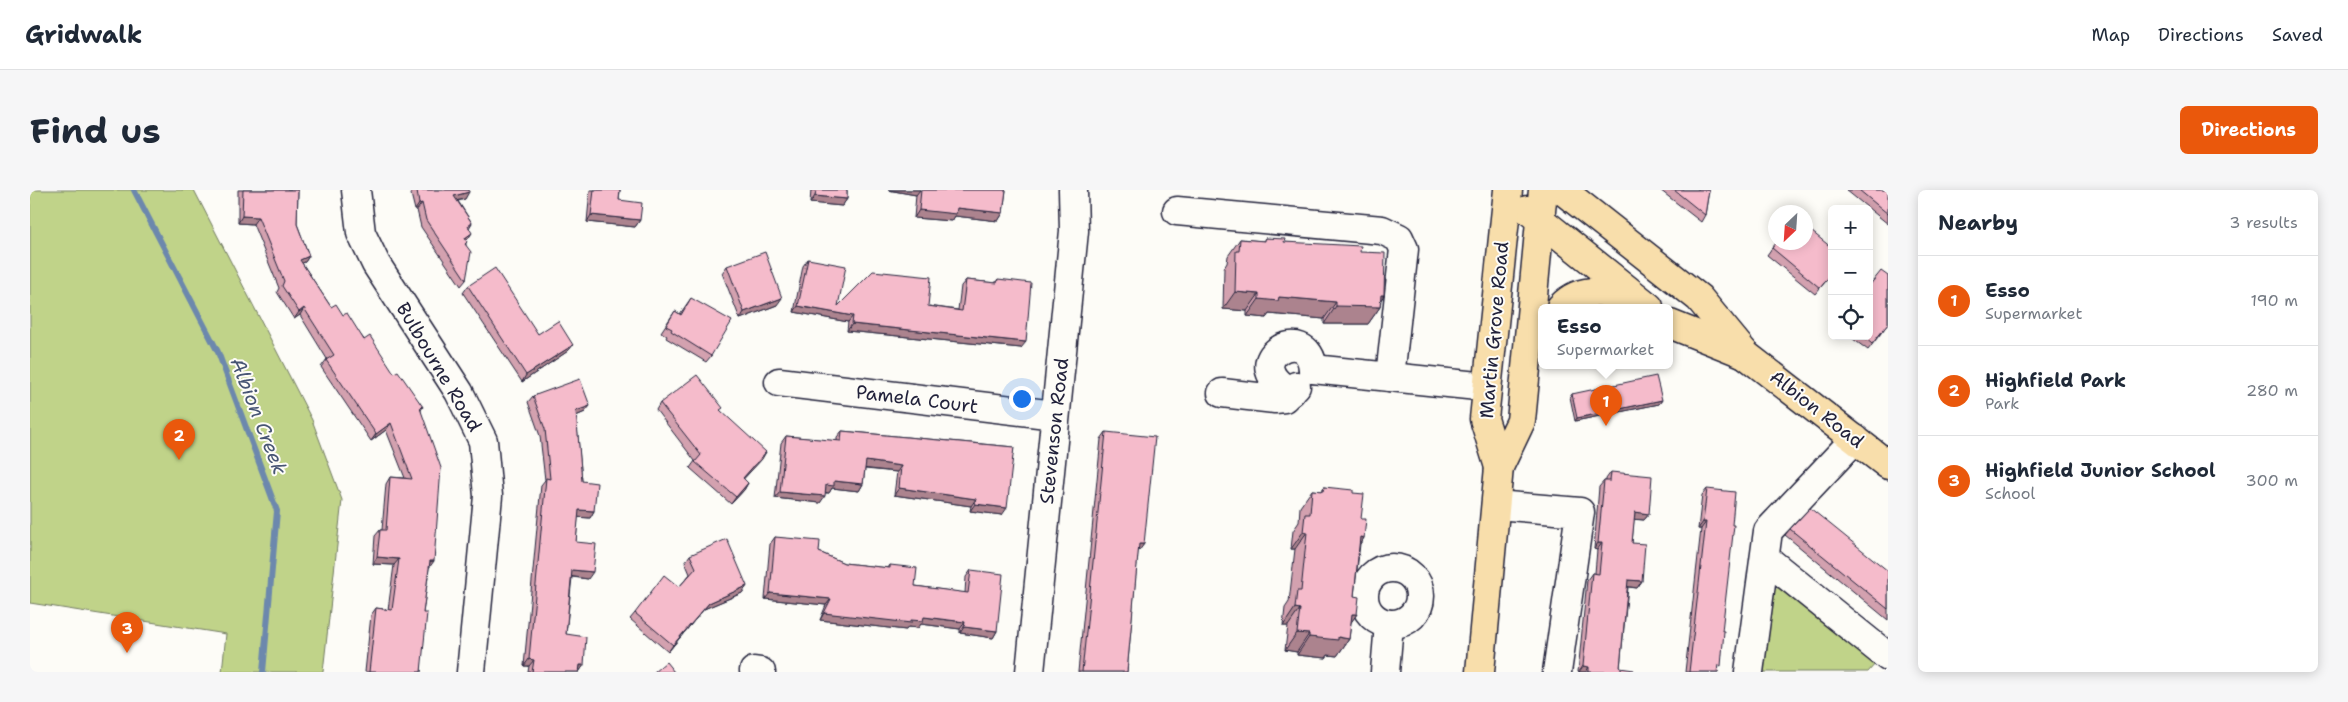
<!DOCTYPE html>
<meta charset="utf-8">
<style>
body{margin:0;font-family:"Shantell Sans",sans-serif;background:#f6f6f7;color:#1f2937}
.controls{position:absolute;right:15px;top:15px;display:grid;overflow:hidden;border-radius:8px;box-shadow:0 2px 12px #0003}
.controls button{width:45px;height:45px;display:grid;place-items:center;padding:0;border:0;border-bottom:1px solid #e0e1e3;background:#fff;color:#1f2937;font:25px sans-serif}
.compass{position:absolute;left:1738px;top:15px;width:45px;height:45px;border-radius:50%;background:#fff;box-shadow:0 2px 12px #0003;rotate:205deg}
.you{position:absolute;left:991px;top:208px;width:18px;height:18px;margin:-12px;border:4px solid #fff;border-radius:50%;background:#1a73e8;box-shadow:0 0 0 8px #1a73e833}
.badge{display:grid;place-items:center;width:32px;height:32px;border-radius:50%;background:#ea580c;color:#fff;font-size:16px;font-weight:700}
.pin{position:absolute;translate:-50% -41px;filter:drop-shadow(0 1px 2px #0008)}
.pin::after{content:'';position:absolute;top:26px;width:18px;height:15px;background:inherit;clip-path:polygon(0 0,100% 0,50% 100%)}
.popup{position:absolute;left:1508px;top:114px;width:135px;height:65px;box-sizing:border-box;display:grid;place-content:center;border-radius:8px;background:#fff;filter:drop-shadow(0 1px 4px #0005);font-size:16px;white-space:nowrap;color:#747a83}
.popup b{font-size:19px;color:#1f2937}
.popup::after{content:'';position:absolute;left:50%;top:100%;margin-left:-10px;border:10px solid transparent;border-top-color:#fff}
.list{margin:0;padding:0;list-style:none}
h2{display:flex;justify-content:space-between;align-items:center;height:65px;margin:0;padding:0 20px;font-size:21px}
h2 small{font-size:16px;font-weight:400;color:#747a83}
.list li{display:grid;grid-template-columns:32px 1fr auto;gap:15px;align-items:center;box-sizing:border-box;height:90px;padding:0 20px;border-top:1px solid #e0e1e3}
.list b{display:block;font-size:19px;white-space:nowrap}
.list p{margin:0;font-size:16px;white-space:nowrap;color:#747a83}
.list em{font-size:16px;font-style:normal;color:#747a83}
.icon{flex:none;width:28px;height:28px;fill:none;stroke:currentColor;stroke-width:2;stroke-linecap:round;stroke-linejoin:round}
.map{position:relative;flex:none;width:1858px;height:482px;overflow:hidden;border-radius:8px}
header{display:flex;align-items:center;gap:30px;box-sizing:border-box;height:70px;padding:0 25px;background:#fff;border-bottom:1px solid #e0e1e3}
header strong{font-size:24px}
nav{display:flex;gap:28px;margin-inline-start:auto;font-size:18px}
.intro{display:flex;align-items:center;justify-content:space-between;box-sizing:border-box;height:120px;padding:0 30px}
h1{margin:0;font-size:35px}
.button{padding:12px 22px;border-radius:8px;background:#ea580c;color:#fff;font-size:18px;font-weight:700}
main{display:flex;gap:30px;padding:0 30px}
aside{flex:1;background:#fff;border-radius:8px;box-shadow:0 2px 12px #0003}
.map>svg:first-child{display:block}
.green{fill:#c0d389;stroke:#717a62}
.lines{fill:none;stroke-linecap:round;stroke-linejoin:round}
.stream{stroke:#6c88ad;stroke-width:6}
.minor-casing{stroke:#22223b;stroke-width:31}
.major-casing{stroke:#22223b;stroke-width:31}
.minor{stroke:#fdfcf7;stroke-width:28}
.major{stroke:#f8deab;stroke-width:28}
.wall{fill:#d3a1af;stroke:#22223b}
.shaded-wall{fill:#ac838e;stroke:#22223b}
.building{fill:#f5bbcb;stroke:#22223b}
.labels{text-anchor:middle;dominant-baseline:central;stroke-width:4;stroke-linejoin:round;paint-order:stroke}
.street-label{font-size:19px;fill:#22223b;stroke:#fdfcf7}
.water-label{font-size:20px;font-style:italic;fill:#475574;stroke:#fdfcf7}
</style>
<header>
<strong>Gridwalk</strong>
<nav><a>Map</a><a>Directions</a><a>Saved</a></nav>
</header>
<div class="intro"><h1>Find us</h1><a class="button">Directions</a></div>
<main>
<div class="map">
<svg width="1858" height="482" viewBox="0 0 1858 482">
<rect width="100%" height="100%" fill="#fdfcf7"/>
<filter id="ink" filterUnits="userSpaceOnUse"><feTurbulence type="fractalNoise" baseFrequency=".02" numOctaves="2"/><feDisplacementMap in="SourceGraphic" scale="10" xChannelSelector="R" yChannelSelector="G"/><feConvolveMatrix kernelMatrix="1 2 1 2 8 2 1 2 1" color-interpolation-filters="sRGB"/></filter>
<g filter="url(#ink)">
<g class="green">
<polygon points="0,0 164,0 282,230 312,310 293,482 192,482 196,444 0,413"/>
<polygon points="1752,396 1846,473 1838,482 1731,482 1738,402"/>
</g>
<g class="lines">
<polyline class="stream" points="104,0 188,162 247,321 233,482"/>
<g class="minor-casing">
<g id="minor">
<polyline points="326,0 331,43 346,74 429,202 453,251 458,306 441,482"/>
<polyline points="1147,21 1352,40 1369,48 1374,59 1360,187"/>
<polyline points="1283,179 1457,197"/>
<polyline points="749,192 1025,225"/>
<path d="M1261,202c-58,-31 18,-73 22,-23"/>
<polyline points="1192,203 1245,209 1254,208 1266,196"/>
<polyline points="1466,315 1550,322 1527,482"/>
<polyline points="1735,368 1858,467"/>
<circle cx="1362" cy="406" r="28"/>
<polyline points="724,481 731,482"/>
<polyline points="1000,482 1044,41 1043,0"/>
<polyline points="1355,482 1359,434"/>
<polyline points="1719,482 1738,341 1825,249"/>
</g>
</g>
<g class="major-casing">
<g id="major">
<polyline points="1532,0 1669,108 1716,165 1858,275"/>
<polyline points="1498,20 1619,117"/>
<path d="M1531,117c20,-22 50,-16 75,-8"/>
<polyline points="1640,134 1715,164"/>
<polyline points="1469,277 1454,229 1478,0"/>
<polyline points="1450,482 1469,277 1491,231 1513,0"/>
</g>
</g>
<use href="#minor" class="minor"/>
<use href="#major" class="major"/>
</g>
<g class="wall">
<polygon points="208,0 268,0 267,34 279,66 275,72 272,73 301,117 313,125 393,217 391,220 399,378 393,423 391,482 335,482 341,425 346,418 358,420 364,375 343,374 345,346 350,340 352,340 356,294 360,287 375,288 356,240 341,251 291,177 297,169 270,125 264,129 247,102 249,98 223,34 208,33"/>
<polygon points="380,0 439,0 435,9 428,11 442,33 439,38 438,49 436,50 436,90 431,96 391,37 387,20 385,20"/>
<polygon points="560,0 590,0 589,10 610,30 605,37 557,32"/>
<polygon points="781,0 817,0 817,9 812,16 780,13"/>
<polygon points="858,0 976,0 973,23 968,31 925,26 922,31 884,28 886,5"/>
<polygon points="1630,0 1679,0 1675,25 1671,32"/>
<polygon points="1816,0 1858,0 1858,34"/>
<polygon points="1235,48 1254,52 1330,62 1354,105 1351,110 1350,117 1338,134 1294,134 1294,129 1239,124 1236,128 1217,126 1217,121 1193,119 1194,78 1197,73 1198,66 1210,49 1233,51"/>
<polygon points="1742,58 1802,84 1785,104 1737,65"/>
<polygon points="778,69 808,116 898,116 928,120 931,96 936,90 965,93 968,89 991,158 817,141 818,132 764,122 773,76"/>
<polygon points="697,76 747,115 710,129 692,83"/>
<polygon points="1858,86 1858,134 1838,160 1819,146 1839,146"/>
<polygon points="438,96 508,144 543,155 538,161 492,192 433,103"/>
<polygon points="661,108 681,166 676,172 636,148 637,146 631,142 645,121 650,124"/>
<polygon points="1542,204 1632,210 1629,214 1545,231 1540,207"/>
<polygon points="503,206 555,222 546,226 552,291 564,321 560,328 548,327 546,352 558,389 542,387 536,444 554,475 549,482 498,482 499,476 494,476 511,295 515,290 510,246 498,212"/>
<polygon points="630,213 691,221 732,269 713,289 718,293 714,300 701,314 660,278 665,271 626,220"/>
<polygon points="812,241 984,257 972,325 940,321 941,316 864,305 867,282 835,279 833,294 829,301 802,298 799,303 795,303 790,313 745,308 751,253 756,246 807,251 807,247"/>
<polygon points="1076,242 1114,354 1108,361 1097,482 1048,482 1071,249"/>
<polygon points="1581,282 1619,324 1614,330 1604,329 1602,353 1612,391 1607,398 1598,397 1590,478 1603,482 1548,482 1557,390 1562,383 1565,383 1567,360 1564,359 1569,297 1574,291 1576,291 1576,289"/>
<polygon points="1294,297 1323,303 1331,329 1334,348 1330,354 1324,406 1327,424 1321,432 1319,449 1307,466 1298,465 1296,468 1267,465 1267,462 1255,460 1258,436 1253,436 1255,418 1259,412 1265,359 1261,359 1263,341 1269,332 1270,317 1282,300 1291,301"/>
<polygon points="1677,299 1692,441 1688,482 1655,482 1671,339 1668,339 1672,305"/>
<polygon points="1760,339 1858,381 1858,430 1755,345"/>
<polygon points="745,347 789,362 814,373 858,378 860,375 885,396 935,403 936,387 941,380 967,441 963,448 930,443 930,439 891,434 888,438 878,437 876,440 790,430 796,415 735,409 740,354"/>
<polygon points="660,365 717,396 712,403 674,419 638,462 600,429 605,423 649,397 660,384 655,372"/>
</g>
<g class="shaded-wall">
<polygon points="858,0 890,0 886,5"/>
<polygon points="439,2 435,9 420,12 424,6"/>
<polygon points="785,6 817,9 812,16 780,13"/>
<polygon points="392,13 387,20 385,20 389,14"/>
<polygon points="927,18 973,23 968,31 925,26 922,31 884,28 889,20"/>
<polygon points="561,25 610,30 605,37 557,32"/>
<polygon points="212,26 228,27 223,34 208,33"/>
<polygon points="442,43 438,49 430,55 435,48"/>
<polygon points="279,66 275,72 265,76 270,70"/>
<polygon points="1205,102 1229,104 1217,121 1193,119"/>
<polygon points="1351,105 1354,105 1346,117 1350,117 1338,134 1294,134 1306,116"/>
<polygon points="1249,107 1306,112 1294,129 1239,124 1236,128 1217,126 1229,109"/>
<polygon points="752,108 747,115 710,129 714,122"/>
<polygon points="768,116 823,126 818,132 764,122"/>
<polygon points="274,118 270,125 264,129 269,122"/>
<polygon points="822,134 996,152 991,158 817,141"/>
<polygon points="543,155 538,161 492,192 496,185"/>
<polygon points="1632,210 1629,214 1545,231 1547,228"/>
<polygon points="560,216 555,222 541,228 546,221"/>
<polygon points="361,233 356,240 341,251 346,244"/>
<polygon points="736,262 732,269 708,295 713,288"/>
<polygon points="836,271 871,276 867,282 831,278"/>
<polygon points="804,291 833,294 829,301 802,298 799,303 791,302 796,295"/>
<polygon points="718,293 714,300 701,314 706,307"/>
<polygon points="869,298 946,309 941,316 864,305"/>
<polygon points="750,302 795,306 790,313 745,308"/>
<polygon points="945,314 977,318 972,325 940,321"/>
<polygon points="549,320 564,321 560,328 544,327"/>
<polygon points="1605,322 1619,324 1614,330 1600,329"/>
<polygon points="1673,332 1676,332 1671,339 1668,339"/>
<polygon points="1273,342 1277,342 1265,359 1261,359"/>
<polygon points="1330,347 1334,348 1322,365"/>
<polygon points="1568,353 1572,353 1567,360 1564,359"/>
<polygon points="1109,354 1114,354 1109,361 1104,360"/>
<polygon points="347,367 369,369 364,375 343,374"/>
<polygon points="400,371 404,371 399,378"/>
<polygon points="542,380 563,382 558,389 538,386"/>
<polygon points="1598,390 1612,391 1607,398 1594,396"/>
<polygon points="717,396 712,403 674,419 638,462 643,455 679,413"/>
<polygon points="740,403 801,409 796,415 735,409"/>
<polygon points="1265,418 1270,419 1258,436 1253,436"/>
<polygon points="794,423 881,430 894,427 935,432 930,439 891,434 888,438 878,437 876,440 790,430"/>
<polygon points="1322,424 1327,424 1315,441"/>
<polygon points="934,437 967,441 963,448 930,443"/>
<polygon points="1267,443 1279,444 1267,462 1255,460"/>
<polygon points="1279,447 1308,447 1319,449 1307,466 1298,465 1296,468 1267,465"/>
<polygon points="499,469 504,470 499,476 494,476"/>
<polygon points="550,475 554,475 549,482"/>
<polygon points="1553,476 1559,477 1556,482 1549,482"/>
</g>
<g class="building">
<polygon points="213,0 268,0 267,34 279,66 270,70 301,117 306,114 313,125 317,123 334,150 340,146 364,183 368,181 393,217 390,218 411,278 404,371 400,371 393,423 397,423 391,482 339,482 346,418 362,420 369,369 347,367 350,340 356,340 360,287 382,289 361,233 346,244 296,170 304,165 274,118 269,122 252,96 254,91 228,27 212,26"/>
<polygon points="387,0 439,0 439,2 424,6 442,33 438,36 442,43 435,48 437,52 435,54 441,62 436,90 396,30 392,13 389,14"/>
<polygon points="564,0 590,0 589,10 612,13 610,30 561,25"/>
<polygon points="786,0 817,0 817,9 785,6"/>
<polygon points="891,0 976,0 973,23 927,18 926,24 889,20"/>
<polygon points="1644,0 1679,0 1675,25"/>
<polygon points="1829,0 1858,0 1858,24"/>
<polygon points="1776,37 1802,58 1802,83 1790,98 1742,58 1747,52 1776,52"/>
<polygon points="1235,48 1255,49 1254,52 1331,56 1330,62 1355,63 1354,105 1351,105 1350,117 1306,116 1306,112 1249,107 1248,111 1229,109 1229,104 1205,102 1206,61 1209,61 1210,49 1235,51"/>
<polygon points="735,62 752,108 714,122 697,76"/>
<polygon points="778,69 816,76 808,116 843,81 901,87 898,116 932,121 936,90 967,93 968,89 1001,93 996,152 822,134 823,126 768,116"/>
<polygon points="465,78 508,144 528,131 543,155 496,185 438,96"/>
<polygon points="1851,81 1858,86 1858,134 1842,154 1833,146 1839,146 1839,96"/>
<polygon points="661,108 702,131 681,166 641,141 642,139 636,136 645,121 651,125"/>
<polygon points="667,185 693,218 690,220 736,262 713,288 718,293 706,307 665,272 671,265 630,213"/>
<polygon points="1626,186 1632,210 1547,228 1542,204"/>
<polygon points="550,189 560,216 546,221 552,291 567,293 564,321 549,320 546,352 566,354 563,382 542,380 536,444 556,447 554,475 550,475 549,482 502,482 504,470 499,469 516,288 520,289 515,239 503,206"/>
<polygon points="812,241 984,257 977,318 945,314 946,309 869,298 871,276 836,271 833,294 804,291 804,296 796,295 795,306 750,302 756,246 811,251"/>
<polygon points="1076,242 1125,247 1114,354 1109,354 1097,482 1052,482"/>
<polygon points="1581,282 1622,286 1619,324 1605,322 1602,353 1615,354 1612,391 1598,390 1590,478 1604,480 1603,482 1559,482 1559,477 1553,476 1562,383 1569,384 1572,353 1568,353 1574,291 1580,291"/>
<polygon points="1294,297 1323,300 1323,303 1334,304 1331,329 1336,329 1334,348 1330,347 1324,406 1329,407 1327,424 1322,424 1319,449 1308,447 1308,450 1279,447 1279,444 1267,443 1270,419 1265,418 1267,401 1271,401 1277,342 1273,342 1275,324 1280,324 1282,300 1293,301"/>
<polygon points="1677,299 1705,302 1702,335 1704,335 1692,441 1694,441 1691,476 1689,475 1688,482 1659,482 1676,332 1673,332"/>
<polygon points="1780,318 1858,381 1858,419 1760,339"/>
<polygon points="745,347 790,351 789,362 814,373 860,378 860,375 887,378 885,396 938,403 941,380 973,384 967,441 934,437 935,432 894,427 893,431 881,430 881,433 794,423 801,409 740,403"/>
<polygon points="697,349 717,396 679,413 643,455 605,423 634,385 649,397 666,378 660,365"/>
<polygon points="636,472 644,482 624,482"/>
</g>
</g>
<g class="labels">
<g class="street-label">
<text transform="translate(1464 140) rotate(-85)">Martin Grove Road</text>
<text transform="translate(409 177) rotate(59)">Bulbourne Road</text>
<text transform="translate(887 209) rotate(7)">Pamela Court</text>
<text transform="translate(1787 219) rotate(38)">Albion Road</text>
<text transform="translate(1024 241) rotate(-84)">Stevenson Road</text>
</g>
<g class="water-label">
<text transform="translate(229 226) rotate(69)">Albion Creek</text>
</g>
</g>
</svg>
<div class="controls">
<button>+</button>
<button>−</button>
<button><svg class="icon" aria-label="locate" viewBox="0 0 24 24"><circle cx="12" cy="12" r="6"/><path d="M12 2v4M12 18v4M2 12h4M18 12h4"/></svg></button>
</div>
<svg class="compass" viewBox="-18 -18 36 36"><path d="M0-13l5 13h-10z" fill="#e53935"/><path d="M0 13l5-13h-10z" fill="#747a83"/></svg>
<div class="you"></div>
<div class="pin badge" style="left:1576px;top:236px">1</div>
<div class="popup"><b>Esso</b>Supermarket</div>
<div class="pin badge" style="left:149px;top:270px">2</div>
<div class="pin badge" style="left:97px;top:463px">3</div>
</div>
<aside>
<h2>Nearby<small>3 results</small></h2>
<ul class="list">
<li><span class="badge">1</span><div><b>Esso</b><p>Supermarket</p></div><em>190 m</em></li>
<li><span class="badge">2</span><div><b>Highfield Park</b><p>Park</p></div><em>280 m</em></li>
<li><span class="badge">3</span><div><b>Highfield Junior School</b><p>School</p></div><em>300 m</em></li>
</ul>
</aside>
</main>
